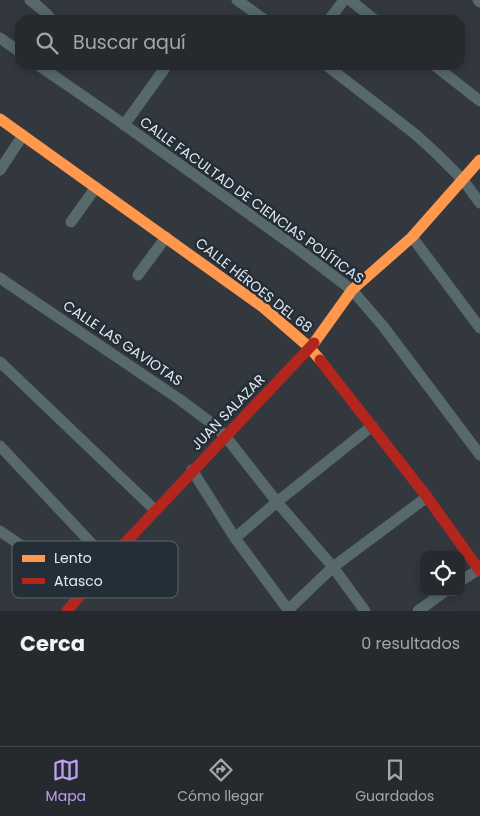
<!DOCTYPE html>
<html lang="es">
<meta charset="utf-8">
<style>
body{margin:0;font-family:Poppins,sans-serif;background:#32363a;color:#f1f3f6}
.controls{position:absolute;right:15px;bottom:15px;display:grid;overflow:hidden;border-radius:10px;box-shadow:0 2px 12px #0003}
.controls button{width:45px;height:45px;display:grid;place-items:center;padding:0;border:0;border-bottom:1px solid #42464a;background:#262a2e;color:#f1f3f6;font:25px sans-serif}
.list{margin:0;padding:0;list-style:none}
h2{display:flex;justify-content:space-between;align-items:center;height:65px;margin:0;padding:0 20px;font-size:21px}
h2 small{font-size:16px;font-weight:400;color:#a4a7aa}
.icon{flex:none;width:28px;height:28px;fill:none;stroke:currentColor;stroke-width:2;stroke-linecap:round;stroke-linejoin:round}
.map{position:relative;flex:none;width:480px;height:611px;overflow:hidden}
.search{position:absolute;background:#262a2e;box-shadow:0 2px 12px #0003;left:15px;right:15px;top:15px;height:55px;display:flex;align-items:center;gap:12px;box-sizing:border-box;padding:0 18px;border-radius:15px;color:#a4a7aa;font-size:19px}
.sheet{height:135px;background:#262a2e}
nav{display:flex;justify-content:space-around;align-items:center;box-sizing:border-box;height:70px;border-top:1px solid #42464a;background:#262a2e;font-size:14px;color:#a4a7aa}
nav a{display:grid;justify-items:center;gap:2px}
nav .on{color:#bca0f2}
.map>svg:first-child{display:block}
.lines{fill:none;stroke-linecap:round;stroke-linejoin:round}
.street{stroke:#57696a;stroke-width:11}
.slow{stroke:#ff974d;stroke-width:11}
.jam{stroke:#b3261e;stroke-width:11}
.labels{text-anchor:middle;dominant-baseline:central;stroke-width:5;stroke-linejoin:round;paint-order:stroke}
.street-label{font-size:14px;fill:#e3e9f0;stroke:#242e37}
.key{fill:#242e37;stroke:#5d666e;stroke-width:1}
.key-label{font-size:14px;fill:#e3e9f0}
</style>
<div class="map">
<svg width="480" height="611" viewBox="0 0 480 611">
<rect width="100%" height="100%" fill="#32383e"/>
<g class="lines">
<g class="street">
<path d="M30,0c7,6 17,12 21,20"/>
<polyline points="237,0 265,20"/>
<polyline points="350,0 375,20"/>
<polyline points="478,0 480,2"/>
<polyline points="329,20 344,0"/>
<polyline points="0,38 20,52"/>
<polyline points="38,65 105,111 298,249 352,290 383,326 480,455"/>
<polyline points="326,65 415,134 438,155 463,180 480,203"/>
<polyline points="434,65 480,101"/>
<polyline points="124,125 165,68 165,65"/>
<polyline points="0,170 23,135"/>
<polyline points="71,222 96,187"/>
<polyline points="412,237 480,328"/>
<polyline points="138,275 166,237"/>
<polyline points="0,278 179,399 214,425 226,437 277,502 333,567 365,611"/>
<polyline points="0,362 155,510"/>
<polyline points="0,446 108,561"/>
<polyline points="192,470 235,538 289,611"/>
<polyline points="0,531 85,589"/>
<polyline points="235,538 277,502 372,426"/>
<polyline points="461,581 479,569"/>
<polyline points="288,610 333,567 427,497"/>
<polyline points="418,611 444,592"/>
</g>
<g class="slow">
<polyline points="0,119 264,308 310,348 320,360"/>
<polyline points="314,343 352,290 412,237 480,160"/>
</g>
<g class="jam">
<polyline points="320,360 427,497 480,571"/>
<polyline points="67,611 108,561 314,343"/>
</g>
</g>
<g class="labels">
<g class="street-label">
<text transform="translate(252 200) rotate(36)">CALLE FACULTAD DE CIENCIAS POLÍTICAS</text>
<text transform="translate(254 285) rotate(38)">CALLE HÉROES DEL 68</text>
<text transform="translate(123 343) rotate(34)">CALLE LAS GAVIOTAS</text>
<text transform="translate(228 412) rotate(-46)">JUAN SALAZAR</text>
</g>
</g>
<rect x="12" y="541" width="166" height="57" rx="8" class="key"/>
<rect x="22" y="555" width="23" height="7" fill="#ff974d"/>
<rect x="22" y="578" width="23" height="6" fill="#b3261e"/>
<g class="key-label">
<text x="54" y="563">Lento</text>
<text x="54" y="586">Atasco</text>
</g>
</svg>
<div class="controls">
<button><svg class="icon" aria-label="locate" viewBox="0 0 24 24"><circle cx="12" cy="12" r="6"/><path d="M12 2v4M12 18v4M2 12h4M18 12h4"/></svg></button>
</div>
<div class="search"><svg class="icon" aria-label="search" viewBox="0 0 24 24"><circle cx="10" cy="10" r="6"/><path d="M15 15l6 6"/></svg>Buscar aquí</div>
</div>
<section class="sheet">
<h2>Cerca<small>0 resultados</small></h2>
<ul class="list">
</ul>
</section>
<nav>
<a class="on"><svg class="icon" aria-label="map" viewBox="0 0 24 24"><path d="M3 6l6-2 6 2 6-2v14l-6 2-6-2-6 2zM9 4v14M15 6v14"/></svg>Mapa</a>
<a><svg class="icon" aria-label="directions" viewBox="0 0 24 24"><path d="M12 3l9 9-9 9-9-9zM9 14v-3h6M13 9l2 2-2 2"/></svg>Cómo llegar</a>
<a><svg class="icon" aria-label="saved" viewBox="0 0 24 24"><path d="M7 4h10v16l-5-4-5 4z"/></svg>Guardados</a>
</nav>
